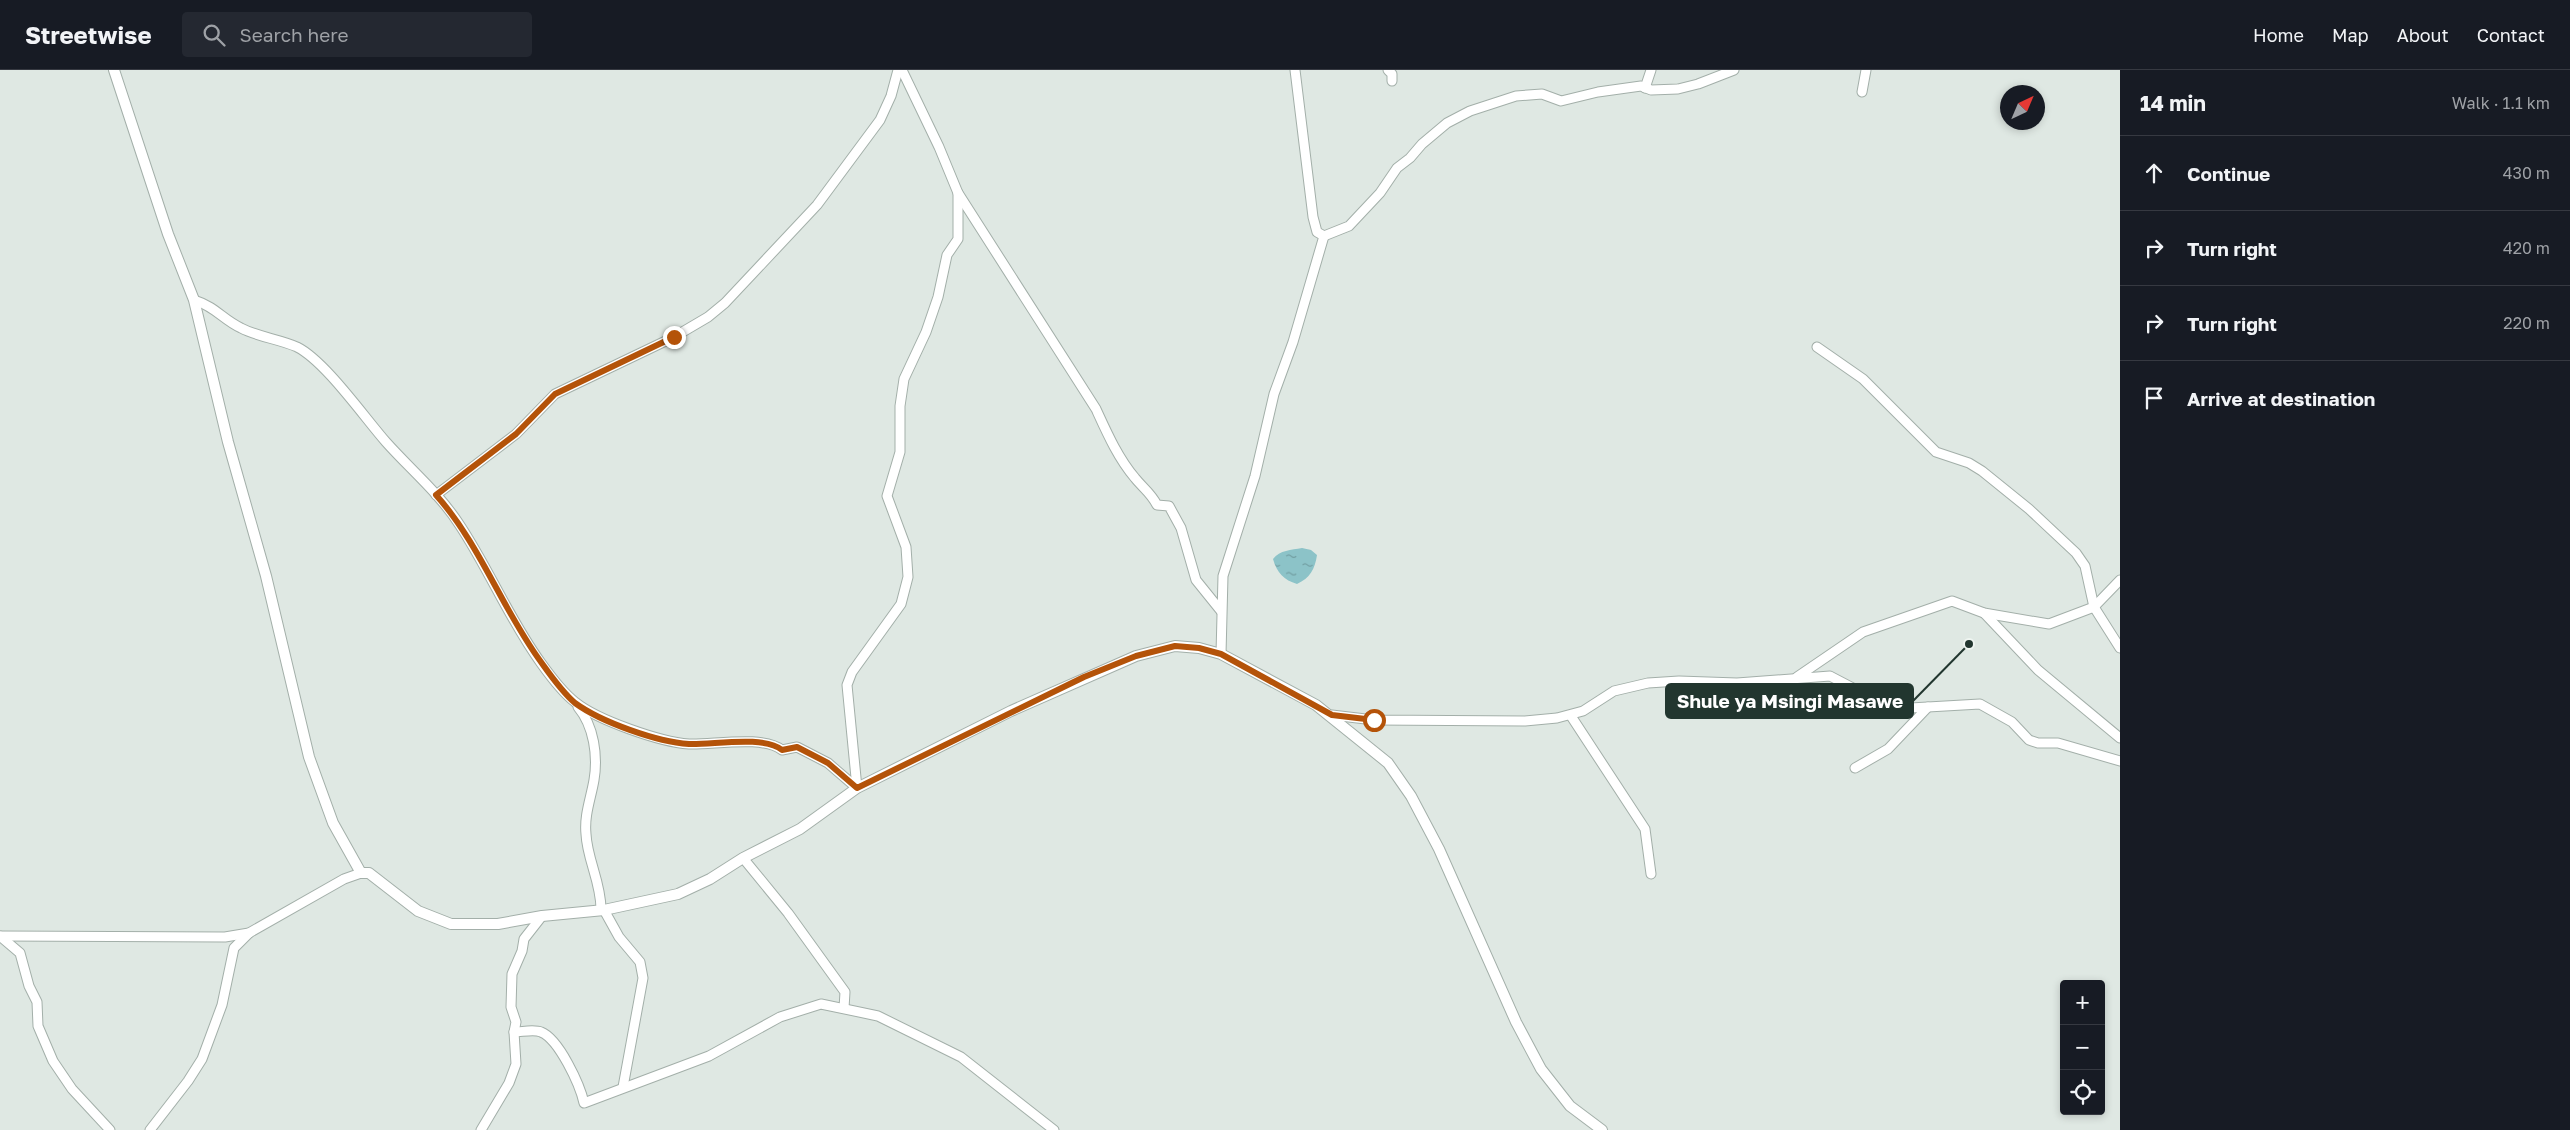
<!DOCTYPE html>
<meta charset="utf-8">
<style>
body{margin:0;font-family:"Golos Text",sans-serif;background:#242831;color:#f1f3f6}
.controls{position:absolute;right:15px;bottom:15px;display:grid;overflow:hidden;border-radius:5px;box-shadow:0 2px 8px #0003}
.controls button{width:45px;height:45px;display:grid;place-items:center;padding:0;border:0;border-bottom:1px solid #363941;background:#171b24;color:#f1f3f6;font:25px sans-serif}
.compass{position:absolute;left:2000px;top:15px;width:45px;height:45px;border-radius:50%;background:#171b24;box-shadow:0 2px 8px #0003;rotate:44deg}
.stop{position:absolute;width:15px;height:15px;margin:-11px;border:4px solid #b45309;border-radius:50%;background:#fff}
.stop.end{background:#b45309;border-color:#fff;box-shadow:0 1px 5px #0008}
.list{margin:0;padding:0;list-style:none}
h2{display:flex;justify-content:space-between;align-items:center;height:65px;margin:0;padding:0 20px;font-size:21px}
h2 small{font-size:16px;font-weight:400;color:#9ea1a6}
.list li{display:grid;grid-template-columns:32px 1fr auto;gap:15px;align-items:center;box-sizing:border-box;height:75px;padding:0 20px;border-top:1px solid #363941}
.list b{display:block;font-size:19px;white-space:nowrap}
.list em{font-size:16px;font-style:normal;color:#9ea1a6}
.icon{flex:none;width:28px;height:28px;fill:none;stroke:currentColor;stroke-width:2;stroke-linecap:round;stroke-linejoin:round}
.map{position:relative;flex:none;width:2120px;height:1060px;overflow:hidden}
header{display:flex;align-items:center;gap:30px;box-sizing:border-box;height:70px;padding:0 25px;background:#171b24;border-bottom:1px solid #363941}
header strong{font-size:24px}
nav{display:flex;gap:28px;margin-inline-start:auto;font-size:18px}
.search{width:350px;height:45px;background:#242831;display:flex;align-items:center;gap:12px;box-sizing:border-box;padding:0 18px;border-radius:5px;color:#9ea1a6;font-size:19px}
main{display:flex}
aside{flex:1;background:#171b24}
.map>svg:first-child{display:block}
.water{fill:url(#water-ripples)}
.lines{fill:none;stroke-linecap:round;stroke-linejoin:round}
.minor-casing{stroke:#a3afa9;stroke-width:11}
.tertiary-casing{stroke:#a3afa9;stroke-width:12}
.minor{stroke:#fff;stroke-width:9}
.tertiary{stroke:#fff;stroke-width:10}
.route{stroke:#b45309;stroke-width:6}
.leader{fill:none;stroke:#22362f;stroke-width:2}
.callout-dot{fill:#22362f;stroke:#eff5f1;stroke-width:2}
.callout{fill:#22362f;stroke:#22362f;stroke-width:2}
.callout-label{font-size:19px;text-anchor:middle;font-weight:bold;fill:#fff}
</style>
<header>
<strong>Streetwise</strong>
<div class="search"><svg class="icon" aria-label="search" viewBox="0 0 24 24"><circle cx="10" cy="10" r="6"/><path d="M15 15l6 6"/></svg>Search here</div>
<nav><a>Home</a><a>Map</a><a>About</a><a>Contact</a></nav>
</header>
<main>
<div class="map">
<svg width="2120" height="1060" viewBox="0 0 2120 1060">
<defs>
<pattern id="water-ripples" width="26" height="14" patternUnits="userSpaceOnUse" patternTransform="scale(1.25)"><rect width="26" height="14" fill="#8cc3c8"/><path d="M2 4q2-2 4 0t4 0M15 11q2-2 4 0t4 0" fill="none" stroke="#729fa3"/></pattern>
</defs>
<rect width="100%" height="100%" fill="#dfe8e3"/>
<path class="water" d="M1302,478l9,2 6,5c-2,14 -7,23 -20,29 -13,-4 -20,-11 -24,-25 7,-9 18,-9 29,-11z"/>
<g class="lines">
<g class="minor-casing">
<g id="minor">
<path d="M902,0l37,77 19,46 138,216c11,24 22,49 39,69 8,10 16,15 22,27l12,1 12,22 15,52 25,31"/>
<polyline points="1388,0 1392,4 1392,11"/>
<polyline points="1645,18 1651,0"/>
<polyline points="1862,22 1866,0"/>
<polyline points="1324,166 1349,156 1380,123 1397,98 1410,88 1422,74 1447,53 1470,41 1516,26 1542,24 1561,31 1598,22 1641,16 1651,20 1678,19 1698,14 1734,0"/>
<path d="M194,230c22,7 28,19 47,28 17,9 38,11 56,19 28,14 67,70 89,95 24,27 53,51 73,82 30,45 50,95 82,139 10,14 21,29 34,39 22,18 85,40 114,42 24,1 74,-9 93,6l15,-3 31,16 29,25"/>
<polyline points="1817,277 1863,309 1936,382 1969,393 1982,401 2029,439 2076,483 2085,496 2094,537 2120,578"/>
<polyline points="436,425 516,364 555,324 674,267 708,247 725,233 817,135 880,50 891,26 898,0"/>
<polyline points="1984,543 2038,600 2120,668"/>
<polyline points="1221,584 1223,506 1255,406 1274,324 1293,272 1324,166 1317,162 1313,147 1295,0"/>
<polyline points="1797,607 1863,562 1952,531 1984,543 2049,554 2094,537 2120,510"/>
<path d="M578,637c16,19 20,49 16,73 -3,18 -10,35 -8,54 1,25 15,48 15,75"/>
<polyline points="1332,645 1374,650 1525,651 1557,648 1583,641 1614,621 1648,613 1679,611 1737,613 1830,606 1893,639 1980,634 2012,652 2029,670 2038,673 2058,673 2120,691"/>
<polyline points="1571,646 1645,759 1651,804"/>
<polyline points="1855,698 1888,679 1928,637"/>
<polyline points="857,718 847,615 852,602 901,534 908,507 906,477 887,426 900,382 900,336 904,309 926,262 938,227 947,185 958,169 958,123"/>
<polyline points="743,788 788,843 845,922 844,938"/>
<polyline points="604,840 619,867 640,892 643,908 623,1017"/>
<polyline points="0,866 225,867 249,863 344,809 361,803"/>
<polyline points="0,866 20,883 29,916 37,932 38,956 53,991 72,1019 110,1060"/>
<path d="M514,962c8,0 20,-3 27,0 18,7 39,53 43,71l125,-47 71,-39 41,-13 57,12 83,41 93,73"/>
<polyline points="150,1060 188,1011 202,989 222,935 234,878 249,863"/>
<polyline points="481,1060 509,1013 516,994 514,962 516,952 511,937 512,904 522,881 524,869 542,846"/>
</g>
</g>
<g class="tertiary-casing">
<polyline id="tertiary" points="114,0 168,164 194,230 228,372 266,506 309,687 333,753 361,803 369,803 418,841 451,854 498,854 542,846 604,840 678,824 710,809 743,788 800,759 857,718 1011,641 1136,586 1175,576 1199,578 1221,584 1316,635 1388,693 1411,726 1439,779 1516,952 1541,999 1570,1036 1602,1060"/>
</g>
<use href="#minor" class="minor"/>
<use href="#tertiary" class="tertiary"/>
</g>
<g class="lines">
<path class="route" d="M674,267l-119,57 -39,40 -80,61c44,49 66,114 105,167 10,14 21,30 34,41 26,19 82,39 114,41 24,1 74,-9 93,6l15,-3 31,16 29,25 227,-111 52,-21 39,-10 24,2 22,6 111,61 42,5"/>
</g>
<path class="leader" d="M1969 574L1913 631"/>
<circle class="callout-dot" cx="1969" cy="574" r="5"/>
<rect class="callout" x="1666" y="614" width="247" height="34" rx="5"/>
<g class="callout-label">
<text x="1790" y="638">Shule ya Msingi Masawe</text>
</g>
</svg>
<div class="controls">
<button>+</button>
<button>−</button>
<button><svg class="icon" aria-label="locate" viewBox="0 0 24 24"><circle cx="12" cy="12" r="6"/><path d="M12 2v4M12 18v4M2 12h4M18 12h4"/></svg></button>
</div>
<svg class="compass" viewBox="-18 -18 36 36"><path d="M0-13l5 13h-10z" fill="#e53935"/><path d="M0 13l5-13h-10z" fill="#9ea1a6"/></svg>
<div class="stop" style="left:1374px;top:650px"></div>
<div class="stop end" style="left:674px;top:267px"></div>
</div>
<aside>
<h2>14 min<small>Walk · 1.1 km</small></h2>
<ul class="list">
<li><svg class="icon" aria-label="ahead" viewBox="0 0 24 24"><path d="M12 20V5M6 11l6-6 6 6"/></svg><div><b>Continue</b></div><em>430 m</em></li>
<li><svg class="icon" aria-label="right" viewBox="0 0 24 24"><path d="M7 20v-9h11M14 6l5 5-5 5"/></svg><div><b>Turn right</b></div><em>420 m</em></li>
<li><svg class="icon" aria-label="right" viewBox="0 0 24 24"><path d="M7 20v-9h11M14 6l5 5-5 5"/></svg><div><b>Turn right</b></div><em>220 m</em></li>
<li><svg class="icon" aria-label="arrive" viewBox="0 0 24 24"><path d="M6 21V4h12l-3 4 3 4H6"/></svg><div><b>Arrive at destination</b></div></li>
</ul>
</aside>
</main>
